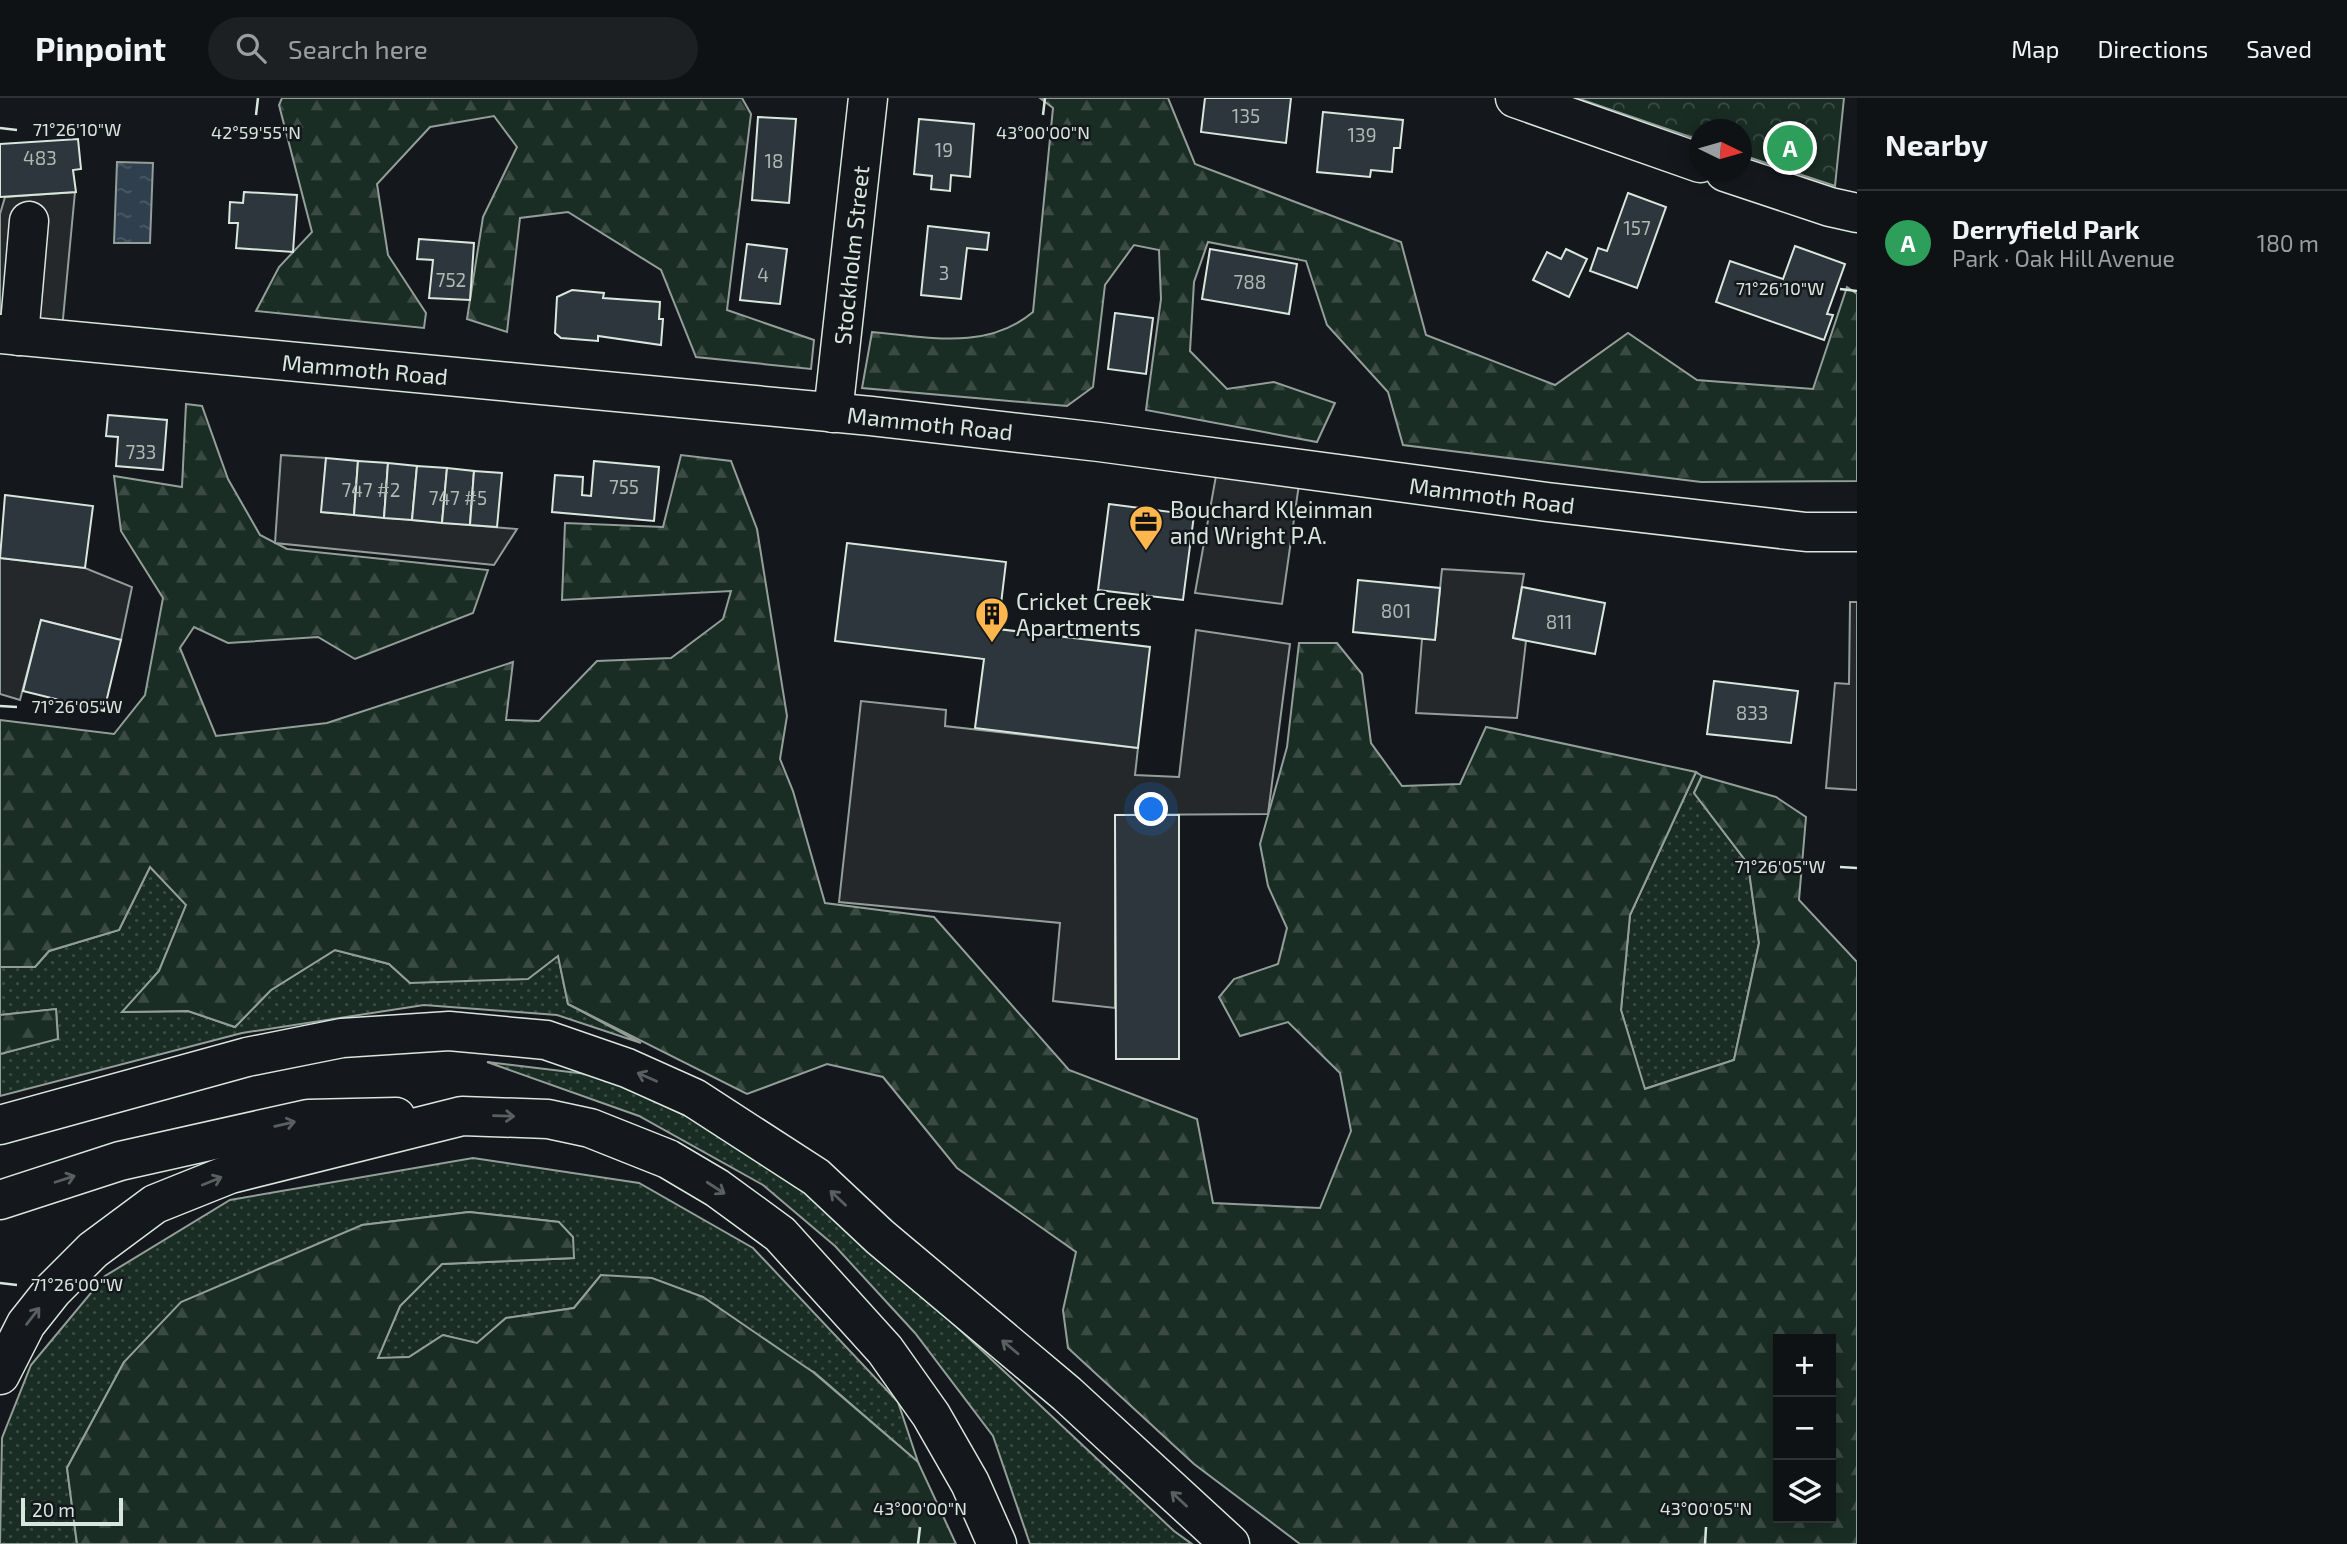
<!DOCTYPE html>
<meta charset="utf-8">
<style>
body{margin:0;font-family:"Exo 2",sans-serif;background:#1d2022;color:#f1f3f6}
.controls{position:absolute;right:21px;bottom:21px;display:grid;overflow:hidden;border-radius:0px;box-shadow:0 4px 18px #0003}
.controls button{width:63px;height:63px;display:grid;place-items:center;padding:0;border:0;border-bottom:2px solid #2f3234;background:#0f1215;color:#f1f3f6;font:35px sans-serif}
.compass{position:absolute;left:1689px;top:21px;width:63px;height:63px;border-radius:50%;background:#0f1215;box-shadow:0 4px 18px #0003;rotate:95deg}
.scale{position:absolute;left:21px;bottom:18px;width:102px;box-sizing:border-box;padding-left:7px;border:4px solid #d8e6dc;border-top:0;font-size:19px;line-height:24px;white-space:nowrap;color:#d8e6dc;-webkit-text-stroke:5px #14181c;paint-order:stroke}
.you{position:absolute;left:1152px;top:712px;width:24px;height:24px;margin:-18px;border:5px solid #fff;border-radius:50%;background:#1a73e8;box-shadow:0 0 0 10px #1a73e833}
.badge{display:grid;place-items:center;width:46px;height:46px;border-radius:50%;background:#ffb74d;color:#fff;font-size:23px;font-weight:700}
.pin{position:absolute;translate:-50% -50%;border:4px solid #fff;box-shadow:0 2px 7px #0006}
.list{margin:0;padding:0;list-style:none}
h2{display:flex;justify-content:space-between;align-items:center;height:91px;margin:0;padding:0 28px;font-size:30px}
h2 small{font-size:23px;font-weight:400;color:#9b9ea0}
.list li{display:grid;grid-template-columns:46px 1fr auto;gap:21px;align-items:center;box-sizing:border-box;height:105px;padding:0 28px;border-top:2px solid #2f3234}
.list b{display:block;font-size:26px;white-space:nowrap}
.list p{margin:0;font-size:23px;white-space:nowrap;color:#9b9ea0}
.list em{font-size:23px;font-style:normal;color:#9b9ea0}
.icon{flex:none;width:38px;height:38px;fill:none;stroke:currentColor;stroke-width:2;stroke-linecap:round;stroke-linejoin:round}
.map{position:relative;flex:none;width:1857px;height:1446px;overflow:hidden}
header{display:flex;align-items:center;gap:42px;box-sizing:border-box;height:98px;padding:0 35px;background:#0f1215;border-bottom:2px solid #2f3234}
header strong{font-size:33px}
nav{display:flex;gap:38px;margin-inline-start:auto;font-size:24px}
.search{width:490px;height:63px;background:#1d2022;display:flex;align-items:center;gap:18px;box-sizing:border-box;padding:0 24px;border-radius:38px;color:#9b9ea0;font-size:26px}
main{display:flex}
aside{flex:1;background:#0f1215}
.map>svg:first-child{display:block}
.grass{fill:url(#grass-dots);stroke:#939e99;stroke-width:2}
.forest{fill:url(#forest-firs);stroke:#939e99;stroke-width:2;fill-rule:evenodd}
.park{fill:url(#park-crowns);stroke:#939e99;stroke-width:2}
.parking{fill:#24282b;stroke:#939e99;stroke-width:2}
.water{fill:url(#water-ripples);stroke:#939e99;stroke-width:2}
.building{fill:#2c363c;stroke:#d8e6dc;stroke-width:2}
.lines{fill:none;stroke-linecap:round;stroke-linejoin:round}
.minor-casing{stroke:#d8e6dc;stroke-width:41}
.major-casing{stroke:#d8e6dc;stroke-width:41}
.highway-casing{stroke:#d8e6dc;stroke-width:41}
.minor{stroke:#14181c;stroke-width:38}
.major{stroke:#14181c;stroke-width:38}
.highway{stroke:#14181c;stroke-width:38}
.oneway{stroke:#59605f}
.ticks{fill:none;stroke:#d8e6dc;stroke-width:2.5}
.labels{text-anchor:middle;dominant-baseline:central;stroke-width:5;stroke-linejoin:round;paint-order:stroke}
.number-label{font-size:19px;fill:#adbab4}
.street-label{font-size:23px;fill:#d8e6dc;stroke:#14181c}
.poi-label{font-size:23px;fill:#d8e6dc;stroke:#14181c;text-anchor:start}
.ticks-label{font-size:18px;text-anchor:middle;fill:#d8e6dc;stroke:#14181c;stroke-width:5;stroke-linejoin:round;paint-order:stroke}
</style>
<header>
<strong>Pinpoint</strong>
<div class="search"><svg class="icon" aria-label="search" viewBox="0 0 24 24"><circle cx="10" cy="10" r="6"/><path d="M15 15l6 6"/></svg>Search here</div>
<nav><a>Map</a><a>Directions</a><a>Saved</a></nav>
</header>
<main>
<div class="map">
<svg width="1857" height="1446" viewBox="0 0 1857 1446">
<defs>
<pattern id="grass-dots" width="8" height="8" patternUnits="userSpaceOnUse" patternTransform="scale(1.75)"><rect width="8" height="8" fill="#1a2d24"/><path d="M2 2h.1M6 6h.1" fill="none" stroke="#3b4b43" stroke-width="1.8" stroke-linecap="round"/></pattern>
<pattern id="forest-firs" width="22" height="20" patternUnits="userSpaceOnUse" patternTransform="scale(1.75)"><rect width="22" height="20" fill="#1a2d24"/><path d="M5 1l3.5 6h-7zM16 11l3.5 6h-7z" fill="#3b4b43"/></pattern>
<pattern id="park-crowns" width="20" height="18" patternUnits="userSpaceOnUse" patternTransform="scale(1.75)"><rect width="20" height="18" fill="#1a2d24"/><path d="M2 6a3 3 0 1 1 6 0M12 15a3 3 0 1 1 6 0" fill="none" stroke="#3b4b43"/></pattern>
<pattern id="water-ripples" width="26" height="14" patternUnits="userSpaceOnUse" patternTransform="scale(1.75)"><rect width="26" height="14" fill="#2f3f4d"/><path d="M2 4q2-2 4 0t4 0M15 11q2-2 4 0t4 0" fill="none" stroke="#4c5b66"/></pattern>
</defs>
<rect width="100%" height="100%" fill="#14181c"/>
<g class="grass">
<polygon points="1696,674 1702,678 1694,695 1748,766 1759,845 1734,962 1644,991 1621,912 1630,817"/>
<polygon points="150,769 187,806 159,873 123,914 188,913 235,929 271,892 335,852 389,866 410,885 558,857 568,906 641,945 557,917 424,907 242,935 0,998 0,956 58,940 56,911 0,917 0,869 35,869 49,853 119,832"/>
<polygon points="487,964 603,978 738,1043 829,1109 1174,1433 1192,1446 1030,1446 993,1338 915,1235 835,1148 763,1087 639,1018"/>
<polygon points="473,1060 639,1085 753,1150 898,1304 918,1364 814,1274 601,1177 574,1210 506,1220 477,1246 443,1237 409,1259 377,1261 400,1208 442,1166 574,1160 559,1124 469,1114 362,1127 124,1264 67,1370 77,1446 0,1446 2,1340 31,1267 105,1178 230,1102"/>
</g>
<g class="forest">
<polygon points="282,0 742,0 751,16 727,212 814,242 811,271 696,259 661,172 568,114 520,120 507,234 467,221 483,119 517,49 494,18 430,29 377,86 388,157 426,215 424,230 256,213 279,169 312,134 279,7"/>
<path d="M1040,0h128l27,66 206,78 25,93 129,50 73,-52 69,47 116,9 34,-102 10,7v187l-156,1 -298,-37 -15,-53 -61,-67 -21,-64 -98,-19 -14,40 -4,69 37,38 47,-7 61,21 -18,39 -171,-32 15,-111 -2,-49 -25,-5 -29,40 -12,102 -26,19 -205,-18 10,-56c56,5 115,19 161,-20l20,-204z"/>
<path d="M186,306l16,2 26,73 32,56 27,14 201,21 -15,43 -118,46 -37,-22 -90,6 -34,-16 -14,21 36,88 111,-13 186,-61 -7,58 33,1 58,-60 74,-3 52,-39 8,-28 -169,9 3,-77 98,4 18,-72 50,6 26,68 30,187 -7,43 13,32 32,112 109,14 135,153 128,49 16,84 107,5 31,-77 -11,-58 -52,-51 -48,14 -21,-39 15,-18 44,-15 9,-36 -19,-42 -8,-42 27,-97 12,-104h38l25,31 9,69 31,43 58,-2 26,-57 210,45 -66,143 -9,95 24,79 89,-29 25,-117 -11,-79 -54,-71 8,-17 74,21 30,20 -7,83 58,62v582h-557l-106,-80 -126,-116 -5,-38 13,-58 -119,-84 -74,-91 -56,-13 -80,30 -179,-90 -10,-48 -30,23 -118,4 -21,-19 -54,-14 -64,40 -36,37 -47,-16 -66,1 37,-41 27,-66 -36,-38 -31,63 -70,21 -14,16h-35v-247l114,14 31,-39 18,-97 -42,-67 -7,-55 68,11zM1831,1241v179h-53v-179z"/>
<polygon points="56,911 58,941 0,956 0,917"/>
<polygon points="469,1114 559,1124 573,1139 574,1160 442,1166 400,1208 378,1260 409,1259 443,1237 477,1245 506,1220 574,1210 601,1177 652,1180 703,1199 813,1274 918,1364 956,1446 77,1446 67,1370 124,1264 181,1204 362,1127"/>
</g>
<polygon class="park" points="1577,0 1844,0 1835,88 1742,57 1742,32 1700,32 1699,42"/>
<g class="parking">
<polygon points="75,94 61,242 0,236 0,116 5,99"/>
<polygon points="281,357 326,360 322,414 517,431 494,467 275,445"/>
<polygon points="1219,361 1301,372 1282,506 1195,495"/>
<polygon points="0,460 85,470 132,489 121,542 41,522 20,602 0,596"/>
<polygon points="1442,471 1524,476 1513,540 1526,543 1517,620 1416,615 1422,541 1435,541"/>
<polygon points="1850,504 1857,504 1857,692 1826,690 1835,585 1849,586"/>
<polygon points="1196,532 1290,546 1268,716 1115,717 1115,910 1053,903 1060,825 839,804 861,603 946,612 945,628 1138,650 1135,677 1179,679"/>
</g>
<polygon class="water" points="117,64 153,65 150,145 114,145"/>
<g class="building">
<polygon points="1205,0 1291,0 1286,45 1201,34"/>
<polygon points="1323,14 1403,22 1400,50 1394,50 1392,74 1371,72 1370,79 1317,74"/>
<polygon points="758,19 796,21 789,105 752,102"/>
<polygon points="919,21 974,26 970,79 951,77 950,93 931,91 932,78 914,76"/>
<polygon points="78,41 81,71 73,72 76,94 0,99 0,46"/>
<polygon points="244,94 297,97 293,154 236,150 238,125 229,125 230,104 243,105"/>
<polygon points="1628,95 1666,109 1637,190 1590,173 1598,150 1607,153"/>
<polygon points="928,128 989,135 987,152 967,150 961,201 921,197"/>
<polygon points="419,141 474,145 470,202 429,200 433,162 417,161"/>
<polygon points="747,146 787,151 780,206 740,202"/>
<polygon points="1795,148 1845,166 1827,216 1833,217 1824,242 1716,204 1730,163 1783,181"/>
<polygon points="1210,151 1297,166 1289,216 1202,201"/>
<polygon points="1566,151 1587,161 1569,199 1533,182 1547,154 1561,161"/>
<polygon points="572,192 604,195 603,200 660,204 659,221 663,221 661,247 598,238 598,243 561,240 555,235 557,199"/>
<polygon points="1115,215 1153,220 1146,276 1108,271"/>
<polygon points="108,317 167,322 163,372 116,368 118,339 106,338"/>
<polygon points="326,360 358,363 354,417 321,414"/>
<polygon points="358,363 388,365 384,420 354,417"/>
<polygon points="594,363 659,369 654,423 552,414 555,377 583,379 582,397 591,398"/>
<polygon points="388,365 417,368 412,422 384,420"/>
<polygon points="417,368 447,370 442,425 412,422"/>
<polygon points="447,370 474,373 470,427 442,425"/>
<polygon points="474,373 502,375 497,429 470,427"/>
<polygon points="5,397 93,408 85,470 0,460"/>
<polygon points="1109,406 1194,417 1183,502 1098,492"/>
<polygon points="847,445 1006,464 998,531 1150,549 1138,650 975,630 984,561 835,543"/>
<polygon points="1358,482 1440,490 1435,542 1353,534"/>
<polygon points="1522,489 1605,505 1595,556 1513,540"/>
<polygon points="41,522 121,542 104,613 23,593"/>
<polygon points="1714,583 1798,593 1791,645 1707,636"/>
<polygon points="1115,717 1179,717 1179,961 1116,961"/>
</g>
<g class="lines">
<g class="minor-casing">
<g id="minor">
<polyline points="1515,0 1700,65"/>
<polyline points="1725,74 1830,109 1857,115"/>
<polyline points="19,238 29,123"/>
<polyline points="833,315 868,0"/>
</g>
</g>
<g class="major-casing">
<polyline id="major" points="0,236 871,318 1099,344 1547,404 1806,434 1857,434"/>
</g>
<g class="highway-casing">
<g id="highway">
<polyline points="0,1027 247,959 342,940 449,933 546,942 627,970 694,1000 816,1079 880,1139 1067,1296 1230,1446"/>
<polyline points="0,1102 120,1063 308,1021 396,1019"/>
<polyline points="0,1277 26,1226 53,1192 93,1152 155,1106 230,1076 462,1018 548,1021 590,1030 668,1061 717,1090 780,1136 885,1252 931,1317 970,1385 997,1446"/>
</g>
</g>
<use href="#minor" class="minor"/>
<use href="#major" class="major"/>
<use href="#highway" class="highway"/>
</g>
<defs><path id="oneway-shaft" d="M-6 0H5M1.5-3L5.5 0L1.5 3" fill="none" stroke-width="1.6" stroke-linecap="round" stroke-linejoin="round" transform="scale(1.75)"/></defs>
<g class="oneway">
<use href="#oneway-shaft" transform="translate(647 979) rotate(-156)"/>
<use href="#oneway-shaft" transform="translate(504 1018) rotate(2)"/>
<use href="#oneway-shaft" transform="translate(285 1026) rotate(-13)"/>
<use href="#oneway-shaft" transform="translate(65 1081) rotate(-18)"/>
<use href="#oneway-shaft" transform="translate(212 1083) rotate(-22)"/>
<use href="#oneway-shaft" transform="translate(716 1090) rotate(33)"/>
<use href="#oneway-shaft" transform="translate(838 1100) rotate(-137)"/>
<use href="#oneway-shaft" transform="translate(33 1218) rotate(-52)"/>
<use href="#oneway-shaft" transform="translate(1010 1249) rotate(-140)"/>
<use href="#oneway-shaft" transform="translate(1179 1401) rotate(-137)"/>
</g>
<path class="ticks" d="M256,17l2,-17M1043,17l2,-17M0,30l17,2M1840,191l17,2M0,608l17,1M1840,769l17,1M0,1185l17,2M918,1446l2,-17M1705,1446l1,-17"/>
<defs>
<g id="office-pin" transform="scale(1.75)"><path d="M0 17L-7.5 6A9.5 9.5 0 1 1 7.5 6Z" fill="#ffb74d" stroke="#14181c"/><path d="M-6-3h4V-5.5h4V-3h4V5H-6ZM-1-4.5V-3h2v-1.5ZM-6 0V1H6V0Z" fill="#111"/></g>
<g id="building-pin" transform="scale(1.75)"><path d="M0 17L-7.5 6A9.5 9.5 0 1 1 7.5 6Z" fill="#ffb74d" stroke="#14181c"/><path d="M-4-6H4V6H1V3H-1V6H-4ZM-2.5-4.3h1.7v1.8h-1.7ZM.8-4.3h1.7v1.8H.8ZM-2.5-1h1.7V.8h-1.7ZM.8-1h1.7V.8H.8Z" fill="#111"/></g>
</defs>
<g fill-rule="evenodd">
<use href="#office-pin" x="1146" y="424"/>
<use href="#building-pin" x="992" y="516"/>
</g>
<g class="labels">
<g class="number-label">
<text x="1246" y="17">135</text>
<text x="1362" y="36">139</text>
<text x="944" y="51">19</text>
<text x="40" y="59">483</text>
<text x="774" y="62">18</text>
<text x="1637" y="129">157</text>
<text x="944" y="174">3</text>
<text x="763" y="176">4</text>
<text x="451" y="181">752</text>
<text x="1250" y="183">788</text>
<text x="141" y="353">733</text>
<text x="624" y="388">755</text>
<text x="371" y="391">747 #2</text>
<text x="458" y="399">747 #5</text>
<text x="1396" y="512">801</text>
<text x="1559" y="523">811</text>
<text x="1752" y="614">833</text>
</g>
<g class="street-label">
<text transform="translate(851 157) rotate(-84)">Stockholm Street</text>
<text transform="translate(365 271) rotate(5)">Mammoth Road</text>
<text transform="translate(930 325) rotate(6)">Mammoth Road</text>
<text transform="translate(1492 397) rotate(7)">Mammoth Road</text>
</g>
<g class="poi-label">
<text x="1170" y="411">Bouchard Kleinman<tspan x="1170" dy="26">and Wright P.A.</tspan></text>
<text x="1016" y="503">Cricket Creek<tspan x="1016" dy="26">Apartments</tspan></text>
</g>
</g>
<g class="ticks-label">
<text x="77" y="38">71°26'10"W</text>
<text x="256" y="41">42°59'55"N</text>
<text x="1043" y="41">43°00'00"N</text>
<text x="1780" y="197">71°26'10"W</text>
<text x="77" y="615">71°26'05"W</text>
<text x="1780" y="775">71°26'05"W</text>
<text x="77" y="1193">71°26'00"W</text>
<text x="920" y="1417">43°00'00"N</text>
<text x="1706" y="1417">43°00'05"N</text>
</g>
</svg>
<div class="controls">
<button>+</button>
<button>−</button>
<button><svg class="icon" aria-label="layers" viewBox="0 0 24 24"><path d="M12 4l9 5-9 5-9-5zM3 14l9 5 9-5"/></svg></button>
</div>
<svg class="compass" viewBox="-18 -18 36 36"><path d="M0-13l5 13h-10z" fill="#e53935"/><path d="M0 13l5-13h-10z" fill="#9b9ea0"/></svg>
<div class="scale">20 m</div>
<div class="you"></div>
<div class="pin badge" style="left:1790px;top:50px;background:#2e9e5b">A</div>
</div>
<aside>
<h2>Nearby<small></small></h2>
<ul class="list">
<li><span class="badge" style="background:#2e9e5b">A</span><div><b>Derryfield Park</b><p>Park · Oak Hill Avenue</p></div><em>180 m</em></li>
</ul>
</aside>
</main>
